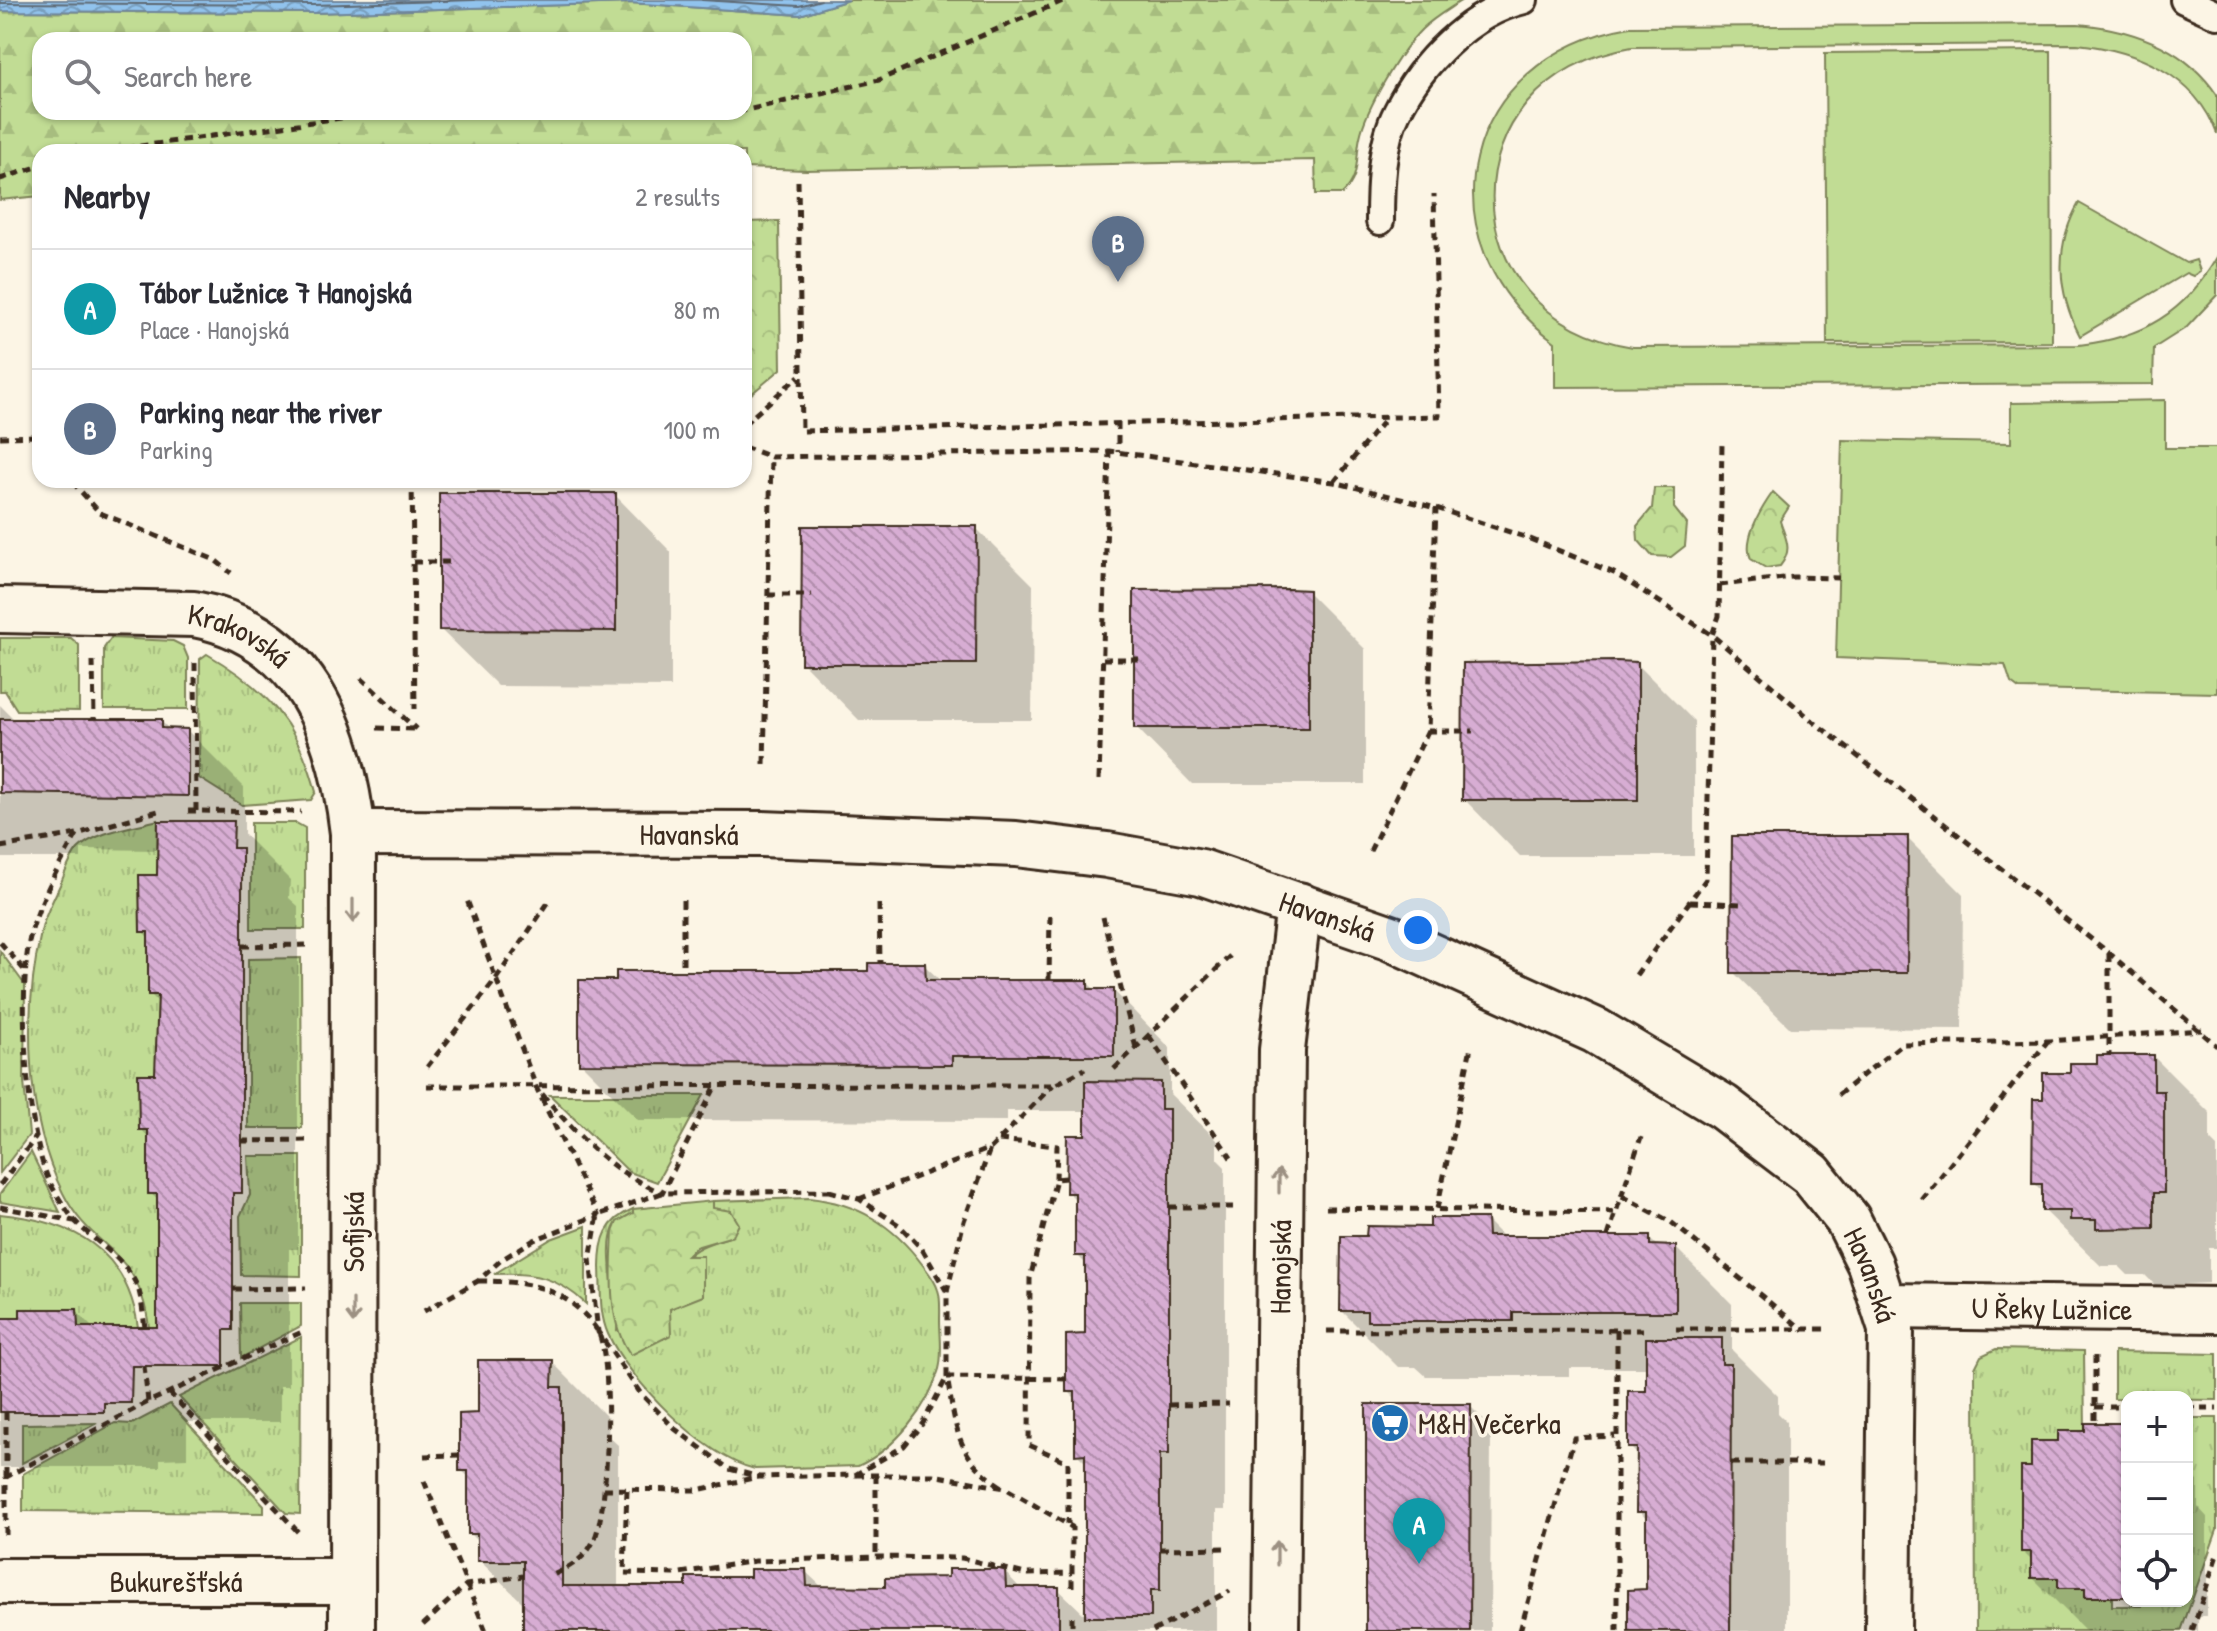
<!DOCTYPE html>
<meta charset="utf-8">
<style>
body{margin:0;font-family:"Patrick Hand",sans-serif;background:#f2f2f3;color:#2b2b33}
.controls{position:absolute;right:24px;bottom:24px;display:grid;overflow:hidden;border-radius:16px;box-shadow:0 2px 6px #0004}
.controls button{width:72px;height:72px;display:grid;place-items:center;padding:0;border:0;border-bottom:2px solid #e1e1e2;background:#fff;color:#2b2b33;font:40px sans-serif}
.you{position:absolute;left:1418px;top:930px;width:28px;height:28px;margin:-20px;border:6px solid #fff;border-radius:50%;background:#1a73e8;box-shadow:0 0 0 12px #1a73e833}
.badge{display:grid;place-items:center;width:52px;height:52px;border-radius:50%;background:#1a73e8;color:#fff;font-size:26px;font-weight:700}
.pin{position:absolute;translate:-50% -66px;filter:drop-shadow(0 2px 4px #0008)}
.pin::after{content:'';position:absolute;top:42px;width:28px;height:24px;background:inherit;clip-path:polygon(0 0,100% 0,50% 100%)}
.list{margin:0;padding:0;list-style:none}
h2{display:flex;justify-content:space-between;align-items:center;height:104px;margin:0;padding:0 32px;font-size:34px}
h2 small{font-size:26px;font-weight:400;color:#7c7c81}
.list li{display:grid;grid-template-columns:52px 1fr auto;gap:24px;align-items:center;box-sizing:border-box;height:120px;padding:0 32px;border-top:2px solid #e1e1e2}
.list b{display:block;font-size:30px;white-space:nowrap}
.list p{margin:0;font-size:26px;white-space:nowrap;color:#7c7c81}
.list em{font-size:26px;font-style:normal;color:#7c7c81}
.icon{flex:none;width:44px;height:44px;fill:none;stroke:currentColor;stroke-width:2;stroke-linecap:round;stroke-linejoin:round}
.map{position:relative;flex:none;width:2217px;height:1631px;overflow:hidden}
.search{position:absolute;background:#fff;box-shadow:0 2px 6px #0004;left:32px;top:32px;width:720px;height:88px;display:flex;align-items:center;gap:20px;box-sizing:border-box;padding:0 28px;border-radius:24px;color:#7c7c81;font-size:30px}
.panel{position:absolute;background:#fff;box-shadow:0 2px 6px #0004;left:32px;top:144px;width:720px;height:344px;border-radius:24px}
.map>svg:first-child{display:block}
.grass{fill:url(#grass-tufts);stroke:#7e8359;stroke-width:2}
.forest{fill:url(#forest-firs);stroke:#7e8359;stroke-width:2;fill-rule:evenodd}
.park{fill:url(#park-crowns);stroke:#7e8359;stroke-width:2}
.pitch{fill:#c1dc94;stroke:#7e8359;stroke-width:2}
.water{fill:url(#water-waves);stroke:#6f869a;stroke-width:2}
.shadow{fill:#0003}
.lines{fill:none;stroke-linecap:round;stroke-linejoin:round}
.shore{stroke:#5d6771;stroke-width:2}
.building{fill:url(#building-back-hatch);stroke:#3b2a1e;stroke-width:2}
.service-casing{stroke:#3b2a1e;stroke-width:32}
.minor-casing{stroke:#3b2a1e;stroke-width:50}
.path{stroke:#3b2a1e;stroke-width:5;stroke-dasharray:8 6;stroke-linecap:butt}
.service{stroke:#fcf5e5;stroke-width:26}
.minor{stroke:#fcf5e5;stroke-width:44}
.oneway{stroke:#9c9082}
.labels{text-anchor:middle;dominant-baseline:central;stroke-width:7;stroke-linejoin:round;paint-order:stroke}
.street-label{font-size:30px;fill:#3b2a1e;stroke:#fcf5e5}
.poi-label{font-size:30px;fill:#3b2a1e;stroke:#fcf5e5;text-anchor:start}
</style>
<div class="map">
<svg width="2217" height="1631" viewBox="0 0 2217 1631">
<defs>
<pattern id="grass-tufts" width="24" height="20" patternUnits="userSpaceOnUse" patternTransform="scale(2)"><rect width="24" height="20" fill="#c1dc94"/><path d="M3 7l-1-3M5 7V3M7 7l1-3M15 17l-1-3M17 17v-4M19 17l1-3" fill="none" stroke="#a7bd7f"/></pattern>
<pattern id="forest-firs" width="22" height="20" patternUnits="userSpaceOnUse" patternTransform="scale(2)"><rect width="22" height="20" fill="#c1dc94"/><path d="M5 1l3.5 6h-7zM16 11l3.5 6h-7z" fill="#a7bd7f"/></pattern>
<pattern id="park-crowns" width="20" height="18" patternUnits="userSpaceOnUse" patternTransform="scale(2)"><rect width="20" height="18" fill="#c1dc94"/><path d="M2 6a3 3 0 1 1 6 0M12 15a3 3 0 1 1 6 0" fill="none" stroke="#a7bd7f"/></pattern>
<pattern id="water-waves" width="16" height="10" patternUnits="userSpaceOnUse" patternTransform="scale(2)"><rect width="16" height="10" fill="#91c3ed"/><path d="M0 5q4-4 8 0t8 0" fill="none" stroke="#789fbf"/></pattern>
<pattern id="building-back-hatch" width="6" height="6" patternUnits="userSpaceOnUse" patternTransform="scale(2)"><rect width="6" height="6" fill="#d7add3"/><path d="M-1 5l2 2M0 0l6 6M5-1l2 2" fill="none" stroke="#b08dab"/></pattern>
</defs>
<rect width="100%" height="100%" fill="#fcf5e5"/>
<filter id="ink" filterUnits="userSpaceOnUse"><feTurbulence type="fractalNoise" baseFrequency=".0125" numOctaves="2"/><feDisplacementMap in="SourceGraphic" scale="16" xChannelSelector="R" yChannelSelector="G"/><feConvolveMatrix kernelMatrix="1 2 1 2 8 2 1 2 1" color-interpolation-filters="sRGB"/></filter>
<g filter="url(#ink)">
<g class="grass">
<polygon points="0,638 71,638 79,645 79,711 17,710 5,691 0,691"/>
<polygon points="111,638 173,641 183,646 188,658 188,709 104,709 104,648"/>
<path d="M207,654c59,34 92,71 109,138l-5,8 -69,5 -43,-27 1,-119z"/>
<path d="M158,820l-1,55h-18l19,120 -2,79h-17v56h9l9,64v133h-8c-11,-82 -57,-75 -86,-134 -38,-76 -40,-180 -22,-261 3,-16 12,-31 18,-45 5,-11 11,-29 19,-38 18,-18 56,-22 80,-29z"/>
<polygon points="251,823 296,823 305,828 305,929 251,929"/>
<polygon points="0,951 25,985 24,1082 29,1135 0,1173"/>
<polygon points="301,958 302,1128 248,1128 248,959"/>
<polygon points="704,1095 657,1182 629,1172 550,1095"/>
<polygon points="31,1152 60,1212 0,1202 0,1194"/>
<polygon points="248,1156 301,1156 301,1276 241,1275 240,1216 250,1195"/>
<path d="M809,1198c49,5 84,27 113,66 6,8 13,16 16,26 3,8 2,21 2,30 0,16 3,34 -1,49 -11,39 -44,80 -81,97l-103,3c-50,-11 -126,-89 -147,-135 -9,-20 -7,-45 -8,-67 0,-28 6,-47 33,-58v4c-5,3 -13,6 -16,10 -17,21 2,84 0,107l53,-21c16,-53 7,-57 63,-73l-20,-28v-7z"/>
<path d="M0,1214c72,7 127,34 138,113h-60l-2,-18h-55l-1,9h-20z"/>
<path d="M586,1226v78c-28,-27 -53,-32 -92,-30l57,-35z"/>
<polygon points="240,1303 301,1303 301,1326 241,1358"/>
<polygon points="301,1337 300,1514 286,1513 179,1397"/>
<polygon points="1996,1349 2084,1351 2085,1431 2058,1431 2058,1441 2031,1441 2031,1467 2021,1468 2021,1552 2031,1552 2031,1578 2058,1578 2058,1588 2085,1588 2112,1597 2112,1606 2141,1606 2142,1601 2187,1601 2187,1418 2217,1418 2217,1530 2181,1631 1976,1631 1975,1368 1981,1356"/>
<polygon points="2114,1352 2217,1354 2217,1400 2114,1399"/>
<polygon points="170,1404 264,1505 264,1513 23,1511 23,1474 115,1423 132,1424"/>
<polygon points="97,1423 22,1463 22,1424"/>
</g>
<path class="forest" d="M849,0h613c-13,9 -29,18 -40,29 -21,21 -56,79 -62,108 -5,22 1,40 -18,57h-26l-1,-34 -509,10 -62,-2v-16h-704v44l-40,4v-189l314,2 316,-10 170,12zM40,40h704v72h-704z"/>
<g class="park">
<polygon points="779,221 781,369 744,400 744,222"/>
<polygon points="1654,488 1674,488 1674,508 1687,524 1685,546 1671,557 1652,556 1638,540 1637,526 1652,508"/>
<path d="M1773,492l16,15 -9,14c5,17 14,28 0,45l-14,2 -15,-9c-9,-20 10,-50 22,-67z"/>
<path d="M713,1201v7l18,3 8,13 -6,12 -37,11 -9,9h16v40l-33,13 1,26 -40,20c-24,-31 -20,-84 -18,-123l4,-10 16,-9v-4z"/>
</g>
<g class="pitch">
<path d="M2078,24c54,5 107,23 139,71v39c-22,-60 -82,-84 -140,-90l-445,3c-187,32 -185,269 1,300l446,-2c63,-7 106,-32 138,-88v38l-30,32 -33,21 -1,36 -598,3v-45c-138,-102 -94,-286 75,-315z"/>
<polygon points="2051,51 2052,342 1827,343 1825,53"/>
<path d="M2079,203l107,60 10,-3 4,11 -7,5 -7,-3 -106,63c-23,-44 -26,-90 -1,-133z"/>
<polygon points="2165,400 2165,448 2217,448 2217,693 2019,689 2011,683 2005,665 1836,658 1842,440 2011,443 2011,403"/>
</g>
<polygon class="water" points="0,0 849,0 800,15 630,3 314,13 0,11"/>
<g class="shadow">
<polygon points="615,495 671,552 671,687 498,686 441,630"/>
<polygon points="976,528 1033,585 1032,720 859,720 803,663"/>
<polygon points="1308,592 1365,649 1365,784 1192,784 1136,727"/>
<polygon points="1637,664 1694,721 1694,856 1520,856 1464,799"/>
<polygon points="0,705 15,720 161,721 170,730 188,731 244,787 244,834 290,880 289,898 298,906 298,1249 289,1249 289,1386 280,1386 280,1422 187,1422 187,1458 160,1459 160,1467 0,1467 0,1320 76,1311 94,1329 159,1329 159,1201 150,1193 150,1139 141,1129 157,1076 159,1003 150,994 150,939 142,931 159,877 159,850 81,849 81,858 0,858"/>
<polygon points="1907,838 1963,894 1962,1029 1790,1028 1733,972"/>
<polygon points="924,965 942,982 1087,982 1096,991 1114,991 1170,1048 1170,1094 1217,1140 1217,1159 1225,1167 1225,1510 1216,1510 1216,1631 525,1631 525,1605 479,1560 479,1543 470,1534 470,1478 461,1470 480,1415 552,1362 609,1419 608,1436 618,1445 618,1588 688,1588 805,1571 823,1588 887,1589 1004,1571 1021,1589 1058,1589 1087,1617 1087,1464 1077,1454 1077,1400 1068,1391 1087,1336 1087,1265 1077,1255 1077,1201 1068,1192 1087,1136 1087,1111 1007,1111 1007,1121 638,1120 581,1063 870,973"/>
<polygon points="2154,1057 2210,1113 2210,1140 2217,1147 2217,1248 2209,1248 2209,1283 2155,1285 2145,1275 2128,1275 2119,1266 2101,1266 2044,1210 2044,1193 2034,1183 2045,1101 2072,1075 2099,1065"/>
<polygon points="1486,1220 1504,1238 1649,1238 1658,1247 1676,1248 1732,1304 1732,1350 1778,1396 1778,1413 1787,1422 1787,1631 1630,1631 1648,1591 1648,1521 1639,1511 1639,1456 1630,1447 1648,1393 1648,1368 1569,1368 1569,1376 1426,1376 1416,1367 1398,1367 1342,1311 1368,1238"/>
<polygon points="1470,1406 1491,1427 1490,1631 1368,1631"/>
<polygon points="2127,1425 2127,1601 2187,1601 2187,1471 2198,1481 2198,1507 2207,1517 2207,1616 2198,1616 2198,1631 2086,1631 2033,1578 2033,1562 2023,1552 2033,1469 2060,1443"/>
</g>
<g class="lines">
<g class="shore">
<polyline points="702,0 799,6 821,0"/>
<polyline points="0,3 314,5 474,0"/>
</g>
</g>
<g class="building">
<polygon points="439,493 616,493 616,631 439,630"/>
<polygon points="802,526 977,526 976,664 801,664"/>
<polygon points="1289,589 1309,590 1309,728 1134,728 1134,590"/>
<polygon points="1617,661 1638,662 1638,800 1462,800 1463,663"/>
<polygon points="0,719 162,719 162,728 188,729 188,796 0,793"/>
<polygon points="158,821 234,821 233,848 242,848 242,1193 233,1193 233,1330 224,1330 224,1366 132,1366 131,1403 104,1403 104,1412 0,1412 0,1318 20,1318 20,1309 77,1309 78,1327 157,1327 157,1194 148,1194 148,1130 139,1130 138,1074 155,1074 158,995 148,995 148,932 140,932 139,875 157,875"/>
<polygon points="1732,836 1908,836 1907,973 1731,973"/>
<polygon points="868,963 925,963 926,980 1088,980 1088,989 1114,989 1114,1056 952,1056 952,1065 579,1064 579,980 616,980 616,971 868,971"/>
<polygon points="2097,1055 2154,1055 2154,1091 2164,1091 2164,1193 2154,1193 2154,1228 2096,1229 2096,1220 2070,1220 2070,1211 2042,1211 2042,1184 2032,1184 2033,1099 2043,1099 2043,1073 2070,1073 2070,1063 2097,1063"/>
<polygon points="1085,1081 1161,1082 1161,1109 1169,1109 1169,1454 1160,1454 1160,1590 1151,1590 1151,1617 1085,1617 1085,1454 1075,1455 1075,1392 1066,1392 1066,1335 1085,1334 1085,1256 1075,1256 1075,1193 1066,1193 1067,1135 1085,1135"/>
<polygon points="1430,1218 1487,1218 1488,1236 1650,1236 1650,1245 1676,1246 1676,1312 1513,1312 1513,1321 1367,1321 1367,1311 1340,1311 1341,1236 1366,1236 1367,1226 1430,1227"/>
<polygon points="1646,1338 1722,1338 1722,1364 1731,1364 1730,1631 1628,1631 1628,1590 1646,1589 1646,1512 1636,1512 1637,1448 1628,1448 1628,1391 1646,1391"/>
<polygon points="478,1360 553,1360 552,1387 562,1387 562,1586 686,1586 686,1577 750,1577 750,1569 806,1569 807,1586 885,1587 885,1578 948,1577 948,1569 1005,1569 1006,1587 1059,1587 1059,1631 523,1631 523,1561 477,1561 477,1534 468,1534 468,1471 459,1471 459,1414 478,1413"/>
<polygon points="1366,1404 1471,1404 1470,1631 1366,1631"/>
<polygon points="2085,1423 2127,1423 2127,1597 2085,1597 2085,1588 2058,1588 2058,1578 2031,1578 2031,1552 2021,1552 2021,1467 2031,1467 2031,1441 2058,1441 2058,1431 2085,1431"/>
</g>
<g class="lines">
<g class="service-casing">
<g id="service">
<polyline points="2184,0 2217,15"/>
<path d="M1380,221c0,-34 1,-78 17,-109 24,-49 72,-99 127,-112"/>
</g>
</g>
<g class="minor-casing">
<g id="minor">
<path id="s1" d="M0,610l194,4c112,21 147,117 159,219l-1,798"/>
<path id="s2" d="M353,833l409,1 254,10 91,11 94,17 190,66 205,93 127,76 88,67 37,46 22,44 21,65 -3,302"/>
<path id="s3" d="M1886,1306l331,4"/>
<path id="s4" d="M0,1581h351"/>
<path id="s5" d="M1276,1631l6,-581 17,-145"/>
</g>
</g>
<g class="path">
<polyline points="738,112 879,80 1065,0"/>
<polyline points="98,152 383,112"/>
<polyline points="0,179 40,166"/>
<polyline points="798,181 802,431 1439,416 1434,194"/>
<polyline points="1118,422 1118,452"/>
<polyline points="744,424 799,376"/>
<polyline points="0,437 40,436"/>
<polyline points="744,447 771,457 1109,451 1334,482 1436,508 1525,537 1614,573 1712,635 1814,722 2109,953 2217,1046"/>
<polyline points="77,480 77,487 100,513 215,560 231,573"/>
<polyline points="412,480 415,709"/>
<polyline points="1334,482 1386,418"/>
<polyline points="413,562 449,562"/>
<polyline points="1720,585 1793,577 1839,578"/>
<polyline points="768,595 812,595"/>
<polyline points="1103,659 1144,659"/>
<polyline points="93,661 94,719"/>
<polyline points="195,663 196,811"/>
<polyline points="361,678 416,729"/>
<polyline points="377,728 415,729"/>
<polyline points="1428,731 1473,731"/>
<polyline points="764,764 771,457"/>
<polyline points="1099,780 1109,451"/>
<polyline points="188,811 301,812"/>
<path d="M77,834c-18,32 -36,63 -46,99 -14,52 -6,211 23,257 6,10 13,21 20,30 21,23 54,39 65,71 3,11 4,24 6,36"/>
<polyline points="0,847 77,834 158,811"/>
<polyline points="1370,851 1428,731 1436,508"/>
<polyline points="683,900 683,971"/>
<polyline points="1690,902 1742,904"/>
<polyline points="879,904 880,963"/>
<polyline points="1103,917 1136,1048"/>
<polyline points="0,942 26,972"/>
<polyline points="242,946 307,945"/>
<polyline points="2109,954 2109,1055"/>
<polyline points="1636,975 1706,879 1712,635 1719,616 1722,443"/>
<polyline points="1049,980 1050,914"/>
<polyline points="1149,1036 1231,1158"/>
<polyline points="427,1067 496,979 550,900"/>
<polyline points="1114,1069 1233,953"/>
<polyline points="427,1086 1054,1085 1085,1069"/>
<path d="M542,1094c38,44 65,75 120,99l53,-106"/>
<polyline points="1838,1095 1902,1044 2048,1041 2202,1030"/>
<polyline points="999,1140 1057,1146 1056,1179"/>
<polyline points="242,1141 307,1140"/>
<polyline points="1066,1178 1056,1179 1030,1278 1029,1445 1068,1462 1068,1524"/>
<polyline points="0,1185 36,1137"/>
<polygon points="829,1191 859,1199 899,1225 922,1249 947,1292 947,1377 923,1423 904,1446 855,1475 759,1477 729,1469 675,1429 641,1394 598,1332 590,1259 598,1215 662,1193"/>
<polyline points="1622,1196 1671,1222 1802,1329"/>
<polyline points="859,1199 991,1148 1053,1085"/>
<polyline points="1922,1200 2047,1042"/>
<polyline points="0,1207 74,1221"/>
<polyline points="1169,1207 1233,1207"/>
<polyline points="1326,1208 1617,1212"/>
<polyline points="1437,1209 1471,1047"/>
<polyline points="1608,1236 1641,1137"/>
<path d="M479,1281c49,0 88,6 118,49 17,26 12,181 -3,210 -8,18 -24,27 -41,35"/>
<polyline points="233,1289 306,1288"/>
<polyline points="947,1292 964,1221 990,1149"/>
<polyline points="424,1311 478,1281 501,1260 534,1240 598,1215 536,1087 467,900"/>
<polyline points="1676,1329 1824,1329"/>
<polyline points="1617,1330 1617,1631"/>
<polyline points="1327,1331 1646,1330"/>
<polyline points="2095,1356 2095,1423"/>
<polyline points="144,1366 148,1402"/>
<polyline points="169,1392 299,1533"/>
<polyline points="1169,1405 1229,1404"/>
<polyline points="2095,1407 2127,1407"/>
<polyline points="2187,1408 2217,1408"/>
<polyline points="6,1412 6,1477"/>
<polyline points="424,1456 459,1455"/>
<polyline points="1731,1463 1824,1463"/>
<polyline points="856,1475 933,1475 1005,1488 1072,1527 1072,1587"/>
<polyline points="876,1475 876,1557"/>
<polyline points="424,1481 486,1631"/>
<path d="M1001,1486c-46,-30 -45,-59 -54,-109l119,2"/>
<polyline points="604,1489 697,1490 758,1477"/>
<polyline points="627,1490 624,1573 674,1574 755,1561 876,1557 962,1558 1025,1574 1072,1573"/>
<polyline points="6,1535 6,1477 148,1402 304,1331"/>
<polyline points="1160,1549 1229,1548"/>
<polyline points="1072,1617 1072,1631"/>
<polyline points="423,1625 466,1585 523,1576"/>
<polyline points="1153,1631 1230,1591"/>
<polyline points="1520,1631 1574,1438 1615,1436"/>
<polyline points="2192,1631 2217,1555"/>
</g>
<use href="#service" class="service"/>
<use href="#minor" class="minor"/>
</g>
<defs><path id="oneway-shaft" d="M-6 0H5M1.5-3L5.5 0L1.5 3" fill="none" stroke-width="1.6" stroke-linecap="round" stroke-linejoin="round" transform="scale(2)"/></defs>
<g class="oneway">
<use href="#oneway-shaft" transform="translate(353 911) rotate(90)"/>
<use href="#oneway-shaft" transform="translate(1279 1181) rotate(-90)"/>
<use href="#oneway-shaft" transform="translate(353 1311) rotate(90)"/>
<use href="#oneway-shaft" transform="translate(1277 1553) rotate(-90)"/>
</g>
</g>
<defs>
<g id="supermarket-disc" transform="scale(2)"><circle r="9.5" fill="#1f6fb2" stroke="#fcf5e5"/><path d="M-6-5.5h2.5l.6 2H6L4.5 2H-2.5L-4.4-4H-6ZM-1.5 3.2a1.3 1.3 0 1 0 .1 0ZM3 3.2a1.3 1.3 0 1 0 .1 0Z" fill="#fff"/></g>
</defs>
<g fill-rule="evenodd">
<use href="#supermarket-disc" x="1390" y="1423"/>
</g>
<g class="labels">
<g class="street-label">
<text stroke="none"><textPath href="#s1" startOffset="244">Krakovská</textPath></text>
<text stroke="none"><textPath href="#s2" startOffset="336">Havanská</textPath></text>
<text stroke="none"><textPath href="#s2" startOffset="984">Havanská</textPath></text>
<text transform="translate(353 1232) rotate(-90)">Sofijská</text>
<text stroke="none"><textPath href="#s5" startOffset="364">Hanojská</textPath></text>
<text stroke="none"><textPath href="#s2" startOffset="1654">Havanská</textPath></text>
<text stroke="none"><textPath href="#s3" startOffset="166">U Řeky Lužnice</textPath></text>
<text stroke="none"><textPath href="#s4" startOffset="176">Bukurešťská</textPath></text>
</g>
<g class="poi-label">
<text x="1418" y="1423">M&amp;H Večerka</text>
</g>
</g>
</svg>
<div class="controls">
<button>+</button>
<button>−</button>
<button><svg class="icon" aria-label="locate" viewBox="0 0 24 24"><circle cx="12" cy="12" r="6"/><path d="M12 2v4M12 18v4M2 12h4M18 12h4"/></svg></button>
</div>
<div class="you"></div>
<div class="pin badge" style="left:1419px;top:1564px;background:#0f9aa8">A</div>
<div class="pin badge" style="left:1118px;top:282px;background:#5c6f8a">B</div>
<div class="search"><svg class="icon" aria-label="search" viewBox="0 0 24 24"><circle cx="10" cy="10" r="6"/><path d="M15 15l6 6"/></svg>Search here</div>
<section class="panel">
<h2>Nearby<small>2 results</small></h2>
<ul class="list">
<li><span class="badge" style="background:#0f9aa8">A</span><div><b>Tábor Lužnice 7 Hanojská</b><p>Place · Hanojská</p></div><em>80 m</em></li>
<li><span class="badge" style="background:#5c6f8a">B</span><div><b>Parking near the river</b><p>Parking</p></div><em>100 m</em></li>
</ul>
</section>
</div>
